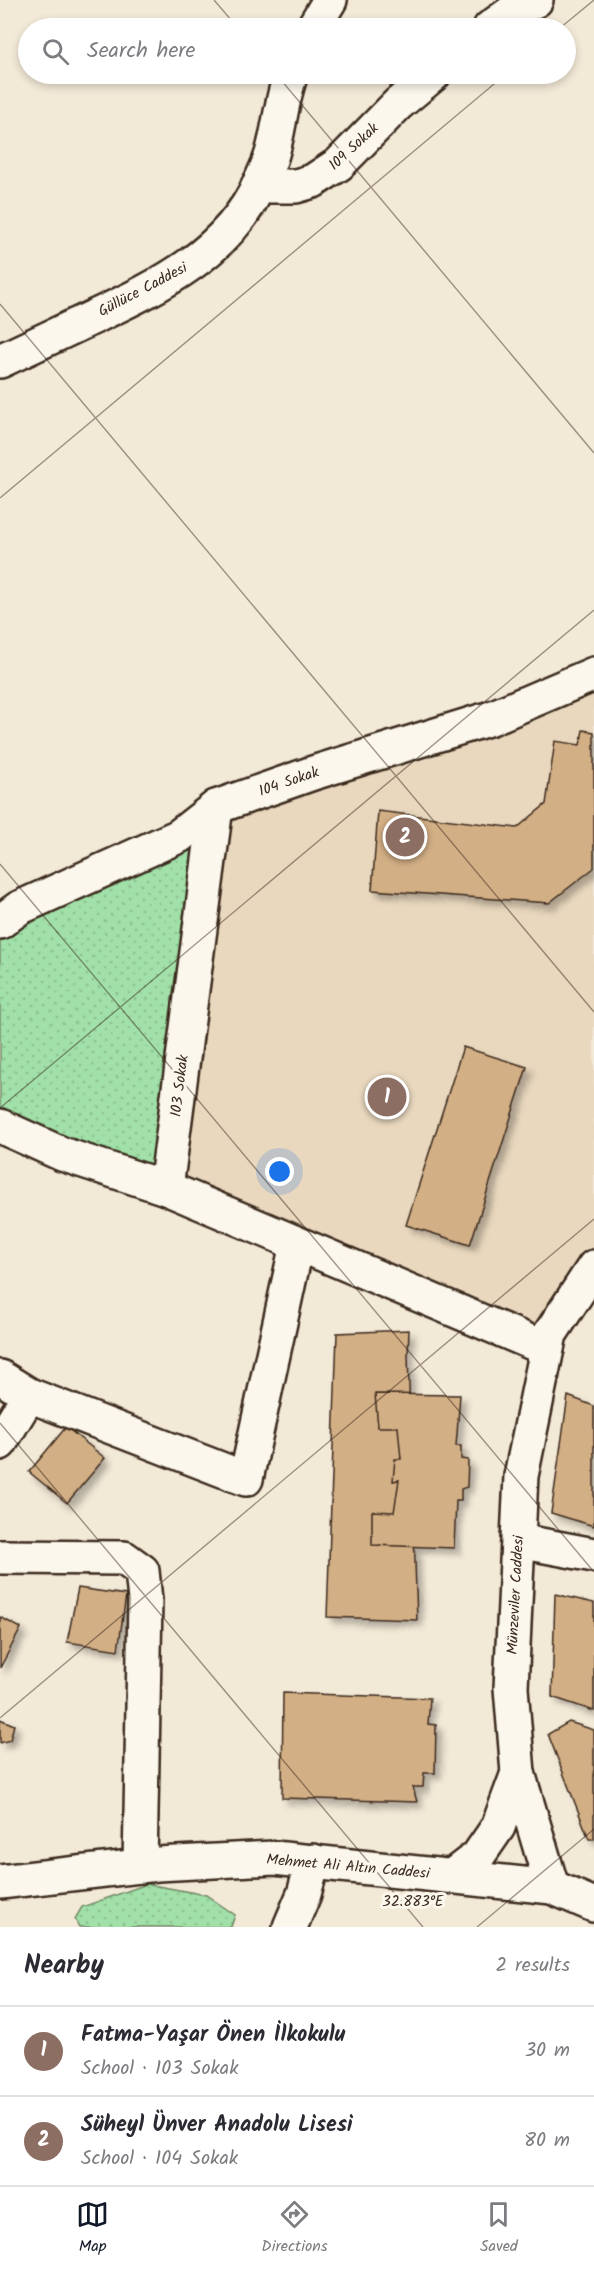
<!DOCTYPE html>
<meta charset="utf-8">
<style>
body{margin:0;font-family:Kalam,sans-serif;background:#f7f7f7;color:#2b2b33}
.you{position:absolute;left:280px;top:1172px;width:21px;height:21px;margin:-15px;border:4px solid #fff;border-radius:50%;background:#1a73e8;box-shadow:0 0 0 9px #1a73e833}
.badge{display:grid;place-items:center;width:39px;height:39px;border-radius:50%;background:#111827;color:#fff;font-size:20px;font-weight:700}
.pin{position:absolute;translate:-50% -50%;border:3px solid #fff;box-shadow:0 2px 6px #0006}
.list{margin:0;padding:0;list-style:none}
h2{display:flex;justify-content:space-between;align-items:center;height:78px;margin:0;padding:0 24px;font-size:26px}
h2 small{font-size:20px;font-weight:400;color:#7c7c81}
.list li{display:grid;grid-template-columns:39px 1fr auto;gap:18px;align-items:center;box-sizing:border-box;height:90px;padding:0 24px;border-top:2px solid #e1e1e2}
.list b{display:block;font-size:22px;white-space:nowrap}
.list p{margin:0;font-size:20px;white-space:nowrap;color:#7c7c81}
.list em{font-size:20px;font-style:normal;color:#7c7c81}
.icon{flex:none;width:33px;height:33px;fill:none;stroke:currentColor;stroke-width:2;stroke-linecap:round;stroke-linejoin:round}
.map{position:relative;flex:none;width:594px;height:1927px;overflow:hidden}
.search{position:absolute;background:#fff;box-shadow:0 3px 9px #0003;left:18px;right:18px;top:18px;height:66px;display:flex;align-items:center;gap:15px;box-sizing:border-box;padding:0 21px;border-radius:33px;color:#7c7c81;font-size:22px}
.sheet{height:258px;background:#fff}
nav{display:flex;justify-content:space-around;align-items:center;box-sizing:border-box;height:84px;border-top:2px solid #e1e1e2;background:#fff;font-size:16px;color:#7c7c81}
nav a{display:grid;justify-items:center;gap:3px}
nav .on{color:#111827}
.map>svg:first-child{display:block}
.built{fill:#e9d8be}
.park{fill:url(#park-dots);stroke:#6e8563;stroke-width:1.5}
.building{fill:#d3af85;stroke:#3b2a1e;stroke-width:1.5;filter:url(#shadow)}
.lines{fill:none;stroke-linecap:round;stroke-linejoin:round}
.minor-casing{stroke:#3b2a1e;stroke-width:38}
.minor{stroke:#fbf7ec;stroke-width:33}
.ticks{fill:none;stroke:#3b2a1e;stroke-width:1.5;stroke-opacity:0.45}
.labels{text-anchor:middle;dominant-baseline:central;stroke-width:6;stroke-linejoin:round;paint-order:stroke}
.street-label{font-size:15px;fill:#3b2a1e;stroke:#fbf7ec}
.ticks-label{font-size:15px;text-anchor:middle;fill:#3b2a1e;stroke:#fbf7ec;stroke-width:6;stroke-linejoin:round;paint-order:stroke}
</style>
<div class="map">
<svg width="594" height="1927" viewBox="0 0 594 1927">
<defs>
<pattern id="park-dots" width="8" height="8" patternUnits="userSpaceOnUse" patternTransform="scale(1.5)"><rect width="8" height="8" fill="#a1e0a8"/><path d="M2 2h.1M6 6h.1" fill="none" stroke="#8cc090" stroke-width="1.8" stroke-linecap="round"/></pattern>
<filter id="shadow"><feDropShadow dx="5.5" dy="5.5" stdDeviation="3" flood-color="#0004"/></filter>
</defs>
<rect width="100%" height="100%" fill="#f3e9d7"/>
<filter id="ink" filterUnits="userSpaceOnUse"><feTurbulence type="fractalNoise" baseFrequency=".0167" numOctaves="2"/><feDisplacementMap in="SourceGraphic" scale="12" xChannelSelector="R" yChannelSelector="G"/><feConvolveMatrix kernelMatrix="1 2 1 2 8 2 1 2 1" color-interpolation-filters="sRGB"/></filter>
<g filter="url(#ink)">
<polygon class="built" points="594,674 594,1267 550,1334 186,1185 171,1159 216,807"/>
<g class="park">
<polygon points="218,823 171,1159 186,1185 0,1126 0,922"/>
<polygon points="147,1884 206,1895 235,1915 231,1927 79,1927 75,1919 82,1907"/>
</g>
<g class="building">
<polygon points="583,730 594,732 594,868 549,903 372,890 378,811 517,828 546,804 555,741 580,745"/>
<polygon points="463,1047 527,1067 470,1245 406,1225"/>
<polygon points="409,1330 408,1356 417,1620 327,1617 337,1333"/>
<polygon points="375,1394 460,1395 456,1446 461,1446 461,1459 468,1460 467,1487 461,1489 461,1501 456,1501 454,1548 372,1545 372,1511 394,1512 399,1480 393,1481 395,1459 401,1459 398,1427 378,1427"/>
<polygon points="568,1396 594,1406 594,1526 551,1513"/>
<polygon points="66,1427 105,1458 67,1503 29,1472"/>
<polygon points="78,1588 126,1595 118,1650 67,1642"/>
<polygon points="555,1594 594,1603 594,1711 552,1697"/>
<polygon points="0,1617 21,1628 0,1668"/>
<polygon points="283,1693 430,1698 428,1724 436,1725 435,1773 424,1773 423,1787 413,1787 417,1802 282,1798"/>
<polygon points="0,1719 14,1725 10,1740 0,1743"/>
<polygon points="569,1722 594,1730 594,1839 589,1839 548,1734"/>
</g>
<g class="lines">
<g class="minor-casing">
<g id="minor">
<polyline points="313,28 330,0"/>
<polyline points="490,28 515,10 536,0"/>
<polyline points="258,186 296,186 313,181 339,164 398,104 434,74"/>
<path d="M0,361c32,-15 64,-30 96,-45 65,-31 132,-63 164,-133 4,-9 9,-19 12,-29 8,-27 9,-54 19,-80"/>
<polyline points="0,922 19,908 179,836 216,807 313,773 491,718 594,674"/>
<polyline points="0,1126 62,1154 166,1188 216,807"/>
<polyline points="166,1188 547,1349"/>
<polyline points="0,1377 29,1395 246,1479 297,1244"/>
<polyline points="0,1443 29,1395"/>
<polyline points="519,1541 594,1555"/>
<polyline points="0,1557 124,1558 142,1571 145,1600 140,1866"/>
<polyline points="452,1876 478,1856 498,1827 518,1773"/>
<polyline points="0,1882 157,1864 274,1858 552,1887 594,1905"/>
<polyline points="552,1887 518,1773 511,1688 521,1476 550,1334 594,1267"/>
<polyline points="290,1927 304,1894 313,1861"/>
</g>
</g>
<use href="#minor" class="minor"/>
</g>
</g>
<path class="ticks" d="M214,0l24,28M560,28l34,-28M276,74l318,379M0,304l594,708M0,498l506,-424M0,864l594,708M0,1108l594,-498M0,1423l423,504M0,1718l594,-499M477,1927l117,-98"/>
<g class="labels">
<g class="street-label">
<text transform="translate(354 147) rotate(-43)">109 Sokak</text>
<text transform="translate(143 290) rotate(-28)">Güllüce Caddesi</text>
<text transform="translate(289 782) rotate(-19)">104 Sokak</text>
<text transform="translate(180 1086) rotate(-83)">103 Sokak</text>
<text transform="translate(516 1595) rotate(-87)">Münzeviler Caddesi</text>
<text transform="translate(348 1867) rotate(5)">Mehmet Ali Altın Caddesi</text>
</g>
</g>
<g class="ticks-label">
<text x="413" y="1906">32.883°E</text>
</g>
</svg>
<div class="you"></div>
<div class="pin badge" style="left:387px;top:1097px;background:#8d6e63">1</div>
<div class="pin badge" style="left:405px;top:837px;background:#8d6e63">2</div>
<div class="search"><svg class="icon" aria-label="search" viewBox="0 0 24 24"><circle cx="10" cy="10" r="6"/><path d="M15 15l6 6"/></svg>Search here</div>
</div>
<section class="sheet">
<h2>Nearby<small>2 results</small></h2>
<ul class="list">
<li><span class="badge" style="background:#8d6e63">1</span><div><b>Fatma-Yaşar Önen İlkokulu</b><p>School · 103 Sokak</p></div><em>30 m</em></li>
<li><span class="badge" style="background:#8d6e63">2</span><div><b>Süheyl Ünver Anadolu Lisesi</b><p>School · 104 Sokak</p></div><em>80 m</em></li>
</ul>
</section>
<nav>
<a class="on"><svg class="icon" aria-label="map" viewBox="0 0 24 24"><path d="M3 6l6-2 6 2 6-2v14l-6 2-6-2-6 2zM9 4v14M15 6v14"/></svg>Map</a>
<a><svg class="icon" aria-label="directions" viewBox="0 0 24 24"><path d="M12 3l9 9-9 9-9-9zM9 14v-3h6M13 9l2 2-2 2"/></svg>Directions</a>
<a><svg class="icon" aria-label="saved" viewBox="0 0 24 24"><path d="M7 4h10v16l-5-4-5 4z"/></svg>Saved</a>
</nav>
